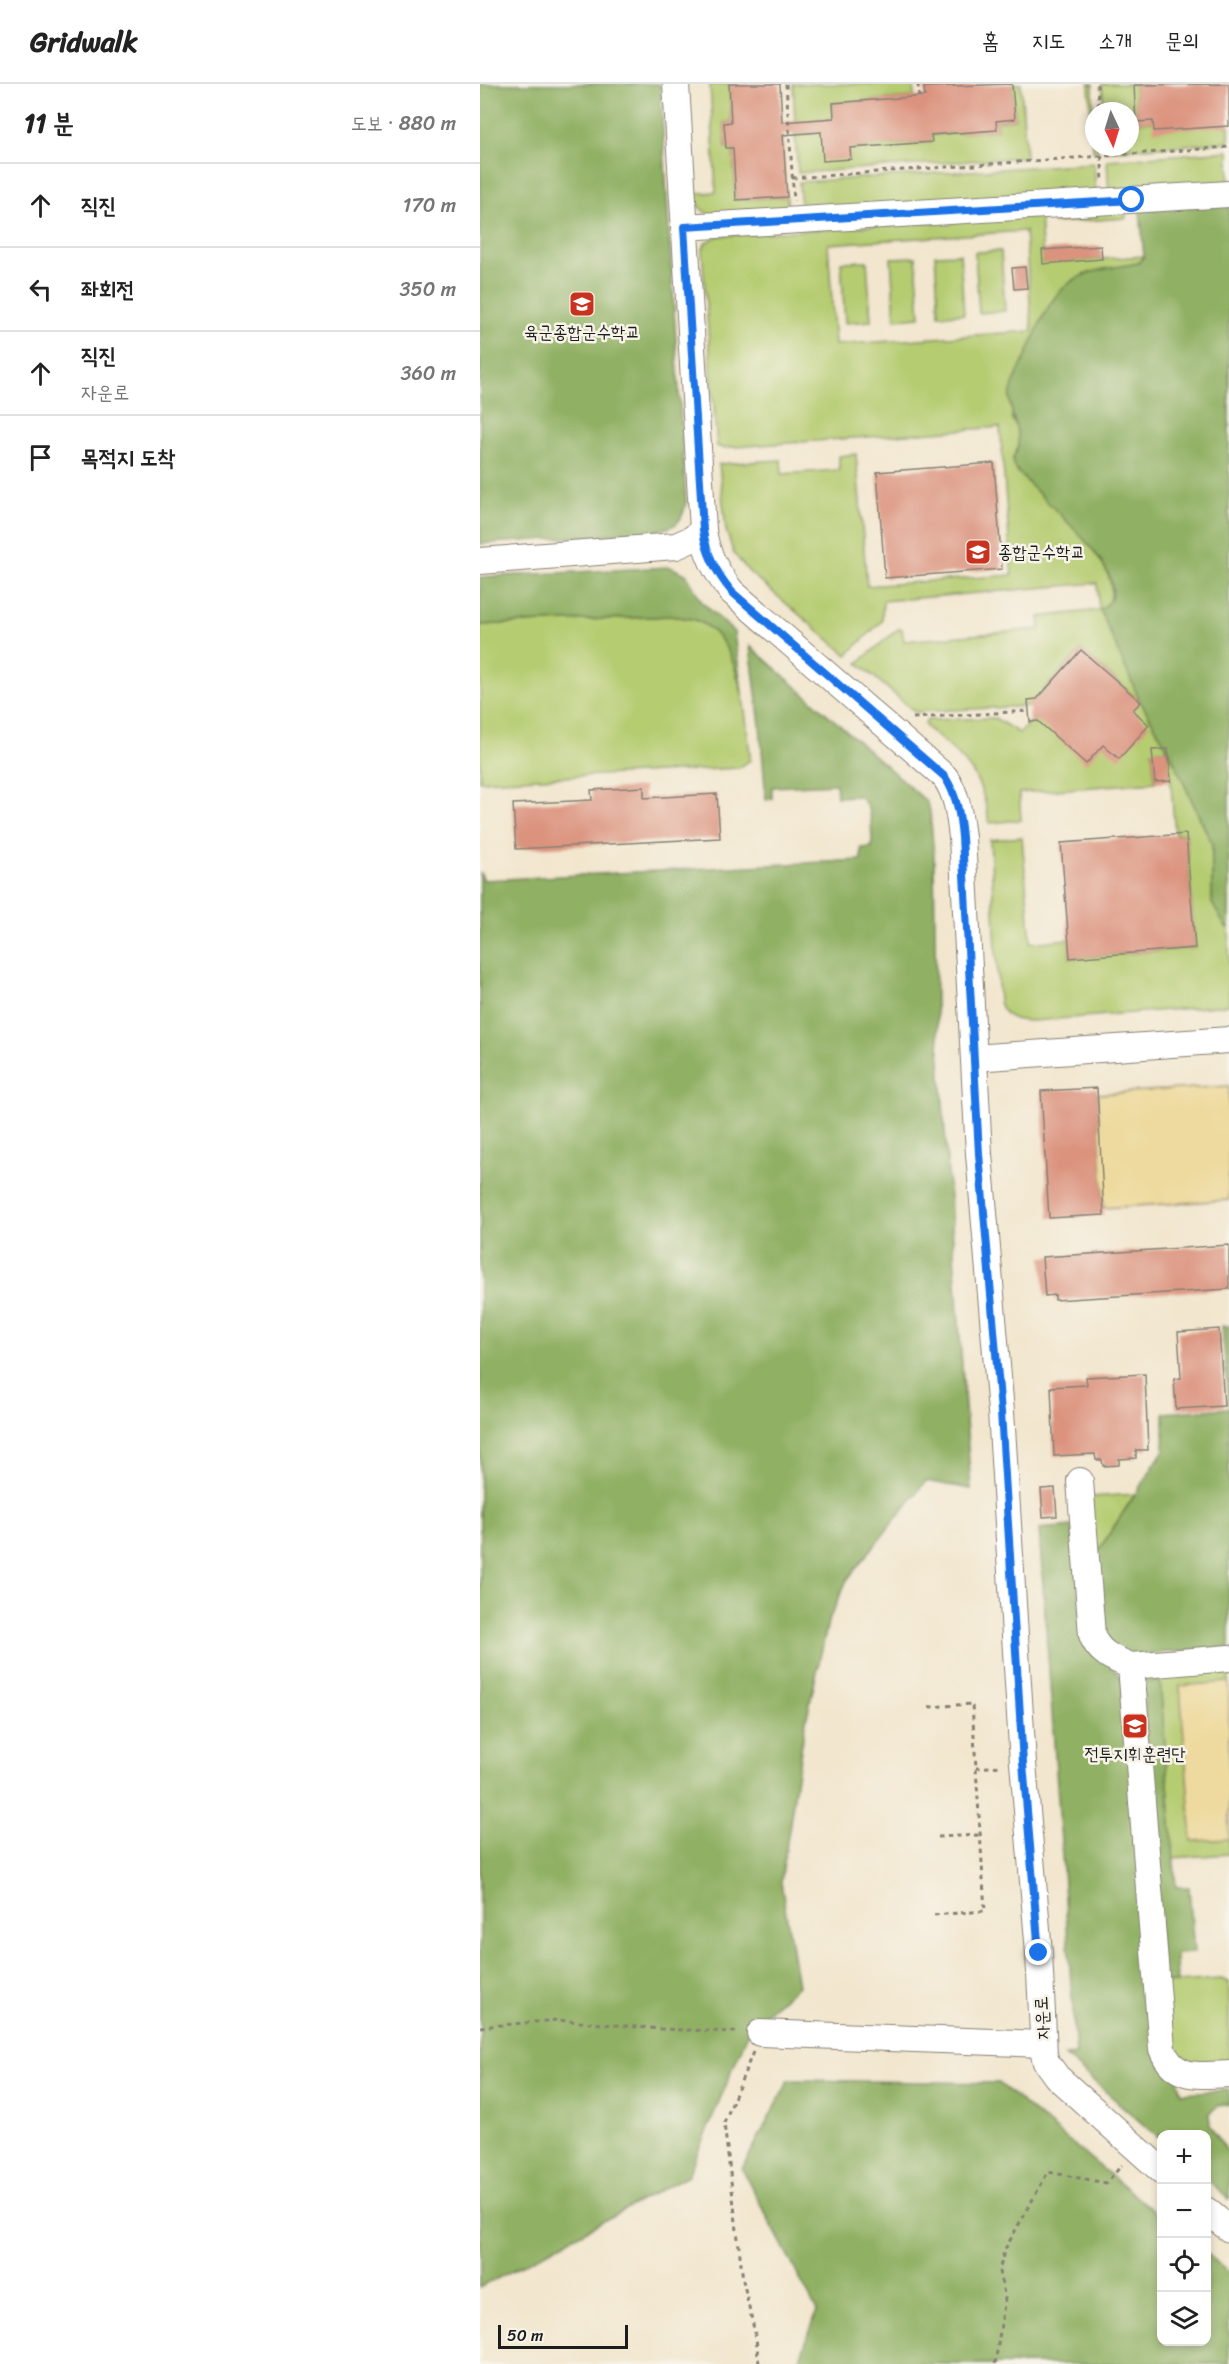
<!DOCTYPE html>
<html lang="ko">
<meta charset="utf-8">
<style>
body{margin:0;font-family:Sriracha,"Poor Story",sans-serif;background:#f6f6f6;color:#222}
.controls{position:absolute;right:18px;bottom:18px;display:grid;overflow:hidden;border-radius:12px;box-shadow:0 3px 9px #0003}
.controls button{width:54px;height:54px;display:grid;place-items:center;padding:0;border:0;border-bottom:2px solid #e0e0e0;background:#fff;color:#222;font:30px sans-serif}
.compass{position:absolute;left:605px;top:18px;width:54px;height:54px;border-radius:50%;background:#fff;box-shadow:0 3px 9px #0003;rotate:176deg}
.scale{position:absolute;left:18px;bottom:15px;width:130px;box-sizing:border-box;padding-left:6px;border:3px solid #1c1c1c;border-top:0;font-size:16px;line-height:21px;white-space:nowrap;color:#1c1c1c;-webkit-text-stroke:4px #f7f3e8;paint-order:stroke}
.stop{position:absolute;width:18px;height:18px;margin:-14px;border:4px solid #1a73e8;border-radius:50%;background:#fff}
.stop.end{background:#1a73e8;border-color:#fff;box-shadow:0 2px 6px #0008}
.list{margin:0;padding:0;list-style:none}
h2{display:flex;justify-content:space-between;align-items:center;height:78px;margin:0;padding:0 24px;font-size:26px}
h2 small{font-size:20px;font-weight:400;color:#767676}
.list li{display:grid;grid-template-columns:39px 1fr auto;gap:18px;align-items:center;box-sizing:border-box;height:84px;padding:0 24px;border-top:2px solid #e0e0e0}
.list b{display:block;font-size:22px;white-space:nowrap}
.list p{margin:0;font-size:20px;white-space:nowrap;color:#767676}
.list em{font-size:20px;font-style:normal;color:#767676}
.icon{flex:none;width:33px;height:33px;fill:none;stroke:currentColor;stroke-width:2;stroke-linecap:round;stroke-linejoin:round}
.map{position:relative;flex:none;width:749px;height:2280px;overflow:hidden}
header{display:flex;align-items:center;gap:36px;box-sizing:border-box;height:84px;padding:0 30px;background:#fff;border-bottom:2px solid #e0e0e0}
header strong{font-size:28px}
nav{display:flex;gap:33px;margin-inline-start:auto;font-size:21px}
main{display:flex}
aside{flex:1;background:#fff}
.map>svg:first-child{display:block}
.green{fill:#b5cc71;stroke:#687446;stroke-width:1.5;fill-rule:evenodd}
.forest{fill:#90b063;stroke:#566640;stroke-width:1.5}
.sand{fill:#eeda9e;stroke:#857b5d;stroke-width:1.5}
.building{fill:#db937e}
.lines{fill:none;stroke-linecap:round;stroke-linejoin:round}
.minor-casing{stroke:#878175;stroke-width:28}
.path{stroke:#878175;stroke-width:3;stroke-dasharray:4.5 4.5;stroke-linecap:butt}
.minor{stroke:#fff;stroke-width:26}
.route{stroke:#1a73e8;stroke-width:8}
.labels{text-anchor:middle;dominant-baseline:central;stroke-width:5;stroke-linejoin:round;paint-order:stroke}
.poi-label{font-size:18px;fill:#1c1c1c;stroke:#f7f3e8}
.street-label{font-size:18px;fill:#1c1c1c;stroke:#f7f3e8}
</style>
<header>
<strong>Gridwalk</strong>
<nav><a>홈</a><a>지도</a><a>소개</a><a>문의</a></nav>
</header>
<main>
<aside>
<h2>11 분<small>도보 · 880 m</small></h2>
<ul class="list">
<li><svg class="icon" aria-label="ahead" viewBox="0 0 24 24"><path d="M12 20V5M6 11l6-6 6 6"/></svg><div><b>직진</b></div><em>170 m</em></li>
<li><svg class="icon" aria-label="left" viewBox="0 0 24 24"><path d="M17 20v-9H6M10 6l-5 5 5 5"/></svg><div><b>좌회전</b></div><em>350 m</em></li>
<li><svg class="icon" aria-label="ahead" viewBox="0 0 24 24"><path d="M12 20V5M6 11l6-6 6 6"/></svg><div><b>직진</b><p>자운로</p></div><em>360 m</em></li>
<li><svg class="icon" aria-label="arrive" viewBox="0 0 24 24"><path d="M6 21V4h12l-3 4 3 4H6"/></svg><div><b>목적지 도착</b></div></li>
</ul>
</aside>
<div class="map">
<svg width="749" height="2280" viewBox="0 0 749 2280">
<rect width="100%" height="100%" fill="#f7f3e8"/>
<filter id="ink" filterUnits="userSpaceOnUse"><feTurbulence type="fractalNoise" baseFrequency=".0167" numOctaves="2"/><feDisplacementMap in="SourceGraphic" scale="12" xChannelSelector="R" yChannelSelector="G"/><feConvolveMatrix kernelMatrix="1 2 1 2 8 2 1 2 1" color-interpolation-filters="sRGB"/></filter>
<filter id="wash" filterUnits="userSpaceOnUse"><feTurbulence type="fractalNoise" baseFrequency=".008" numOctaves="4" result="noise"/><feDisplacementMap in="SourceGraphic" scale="24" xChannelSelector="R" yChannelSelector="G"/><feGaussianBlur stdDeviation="1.35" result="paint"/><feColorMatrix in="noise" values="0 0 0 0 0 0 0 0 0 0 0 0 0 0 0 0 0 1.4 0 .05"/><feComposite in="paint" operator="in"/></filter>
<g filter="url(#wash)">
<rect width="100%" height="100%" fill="#f2e6ce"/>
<g class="green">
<path d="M230,0h19l2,38 -7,1 2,25h7l3,52 51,-3 1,17c-17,0 -63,5 -77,1 -9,-3 -17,-13 -19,-21l24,-2z"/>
<polygon points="313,0 433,0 434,13 353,19 354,34 315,37"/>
<polygon points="532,0 541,0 546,73 318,89 315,50 355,47 374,64 451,58 451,51 517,46 516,37 535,35"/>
<polygon points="609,0 613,0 614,63 618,63 618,68 613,68"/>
<polygon points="622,0 667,0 654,1 657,38 673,37 749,42 749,58 626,67 626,63 650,63 650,27 624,27"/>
<polygon points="749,67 749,102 629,110 627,76"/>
<polygon points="614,79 616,110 321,129 319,98"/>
<polygon points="645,126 646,134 574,139 573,130"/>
<path d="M560,131l3,48 101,-7 -6,7 -54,11 -73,144c10,14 11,26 2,40l1,9c22,29 113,95 95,135l32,100 27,47 44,95v59l13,23 4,2v77l-196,16c-16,0 -29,-2 -34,-19l-9,-162 32,-3 9,106 38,-4 1,19 125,-10 -9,-114h-11l-7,-85 -16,2 3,31 -136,11 2,27 -32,3c-7,-52 -25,-64 -63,-96l-1,-4 3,-3 67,-2 24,15 11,-11 110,-21 -59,-51 -52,56 -114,6 -57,-49 40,-34h4l2,12 136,-12 -1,-12 60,-7 -2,-27 -214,18 -1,20 -35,34 -98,-83 -15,-18 -8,-24 -7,-66 62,-4 1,14 57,-4v-14l17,-2 11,132 145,-11 -12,-148 -278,21 -5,-2 -15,-195 4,-9 12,-6zM545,147l7,100 -197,14 -7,-101z"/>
<polygon points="521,167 525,227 499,229 495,168"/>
<polygon points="480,170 484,230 459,231 455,171"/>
<polygon points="436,173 440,233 415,235 411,174"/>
<polygon points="387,177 391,237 365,239 361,178"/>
<path d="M190,532c9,1 20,1 28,5 45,19 47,91 52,133v6l-11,8 -259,13v-156z"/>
<polygon points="655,1410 615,1472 611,1413"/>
<polygon points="749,1579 749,1598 700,1602 712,1757 749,1755 749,1770 693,1774 680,1597 663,1598 669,1588"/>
<polygon points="741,1895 749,1898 749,1986 696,1981 682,1899"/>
</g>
<g class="forest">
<path d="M0,0h180l26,419c-5,22 -10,24 -32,28l-174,13z"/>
<path d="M749,120v724l-4,-2 -13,-23v-59l-44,-95 -28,-48 -40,-91c4,-4 10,-7 12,-14 8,-37 -77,-100 -98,-129l-1,-9c14,-21 -4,-38 -3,-61 1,-13 11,-30 17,-43 12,-29 24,-67 57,-79 16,-7 36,-8 54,-12l6,-6 -4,-47z"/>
<path d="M190,483l16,7 16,28 32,30 8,61c-7,-28 -15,-58 -44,-72 -8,-4 -19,-3 -28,-5l-190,9v-48z"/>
<path d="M270,562l176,155 4,10 4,45 2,150 35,483 -45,-8 -79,99 -19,42 -24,108 -23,152 17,104 -47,40 -63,149 -208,113v-1416l4,8 377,-20v-12l11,-1c-1,-18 2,-38 -13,-51l-22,1 -1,-13 -64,3v12l-6,1 -6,-75z"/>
<polygon points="742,1242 749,1242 749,1564 647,1571 622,1553 615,1472 684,1366 684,1329 749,1324"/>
<polygon points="592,1442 603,1549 641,1594 697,1993 702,2009 749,2006 749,2020 738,2022 729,2029 730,2041 749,2070 749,2115 727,2095 726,2050 682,2050 681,2056 585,1972 596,1971 559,1445"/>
<polygon points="680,1597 696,1803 709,1803 714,1869 696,1870 697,1898 682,1899 663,1598"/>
<polygon points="309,1996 519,1999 681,2133 682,2258 726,2258 727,2170 749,2188 749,2280 318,2280 337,2227 262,2085"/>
</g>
<g class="sand">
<polygon points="749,1002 749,1116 624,1124 617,1010"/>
<polygon points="749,1598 749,1755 712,1757 700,1602"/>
</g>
<g id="blocks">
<g class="building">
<polygon points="249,0 300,0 302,38 354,34 353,19 445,12 444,3 532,0 535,35 516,37 517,46 451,51 452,58 370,64 371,75 343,77 341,48 303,51 307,113 256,116 253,64 246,64 244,39 251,38"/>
<polygon points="749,0 749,42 674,47 673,37 656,38 654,1"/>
<polygon points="621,162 622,175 563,180 562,166"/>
<polygon points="545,183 547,204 534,205 532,184"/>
<polygon points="514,379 522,485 405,494 397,388"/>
<polygon points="601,566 661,618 653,626 669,641 639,675 623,661 606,680 558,637 550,638 548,616 557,615"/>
<polygon points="688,665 691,697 675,698 672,666"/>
<polygon points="164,703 164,714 237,710 240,754 36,765 33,720 112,716 111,706"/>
<polygon points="706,750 715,864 590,874 581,759"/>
<polygon points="617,1004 624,1131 569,1134 561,1007"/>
<polygon points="749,1161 749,1205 575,1216 575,1211 565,1212 562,1173"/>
<polygon points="739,1245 744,1322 696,1325 694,1295 701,1294 698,1248"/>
<polygon points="665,1290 668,1366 656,1366 656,1374 639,1375 639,1381 623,1382 622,1376 616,1376 615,1370 574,1372 571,1303 607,1301 606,1293"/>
<polygon points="575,1404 577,1432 563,1433 561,1405"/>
</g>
</g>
</g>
<g filter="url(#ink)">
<use href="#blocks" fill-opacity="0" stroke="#878175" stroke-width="1.5"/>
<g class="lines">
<g class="minor-casing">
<g id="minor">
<path d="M196,0l27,446c3,23 14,44 29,62l213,185c13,19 14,38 17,60l17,317 22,258 22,351 16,190 5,101 2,8 11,15 105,94"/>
<polyline points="204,143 749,110"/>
<polyline points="0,477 196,462 212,455 223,446"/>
<polyline points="494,974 749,956"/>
<path d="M600,1397l12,154c6,18 22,24 39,31"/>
<path d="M749,1574l-98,8 31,383c12,32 39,26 67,25"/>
<polyline points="280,1949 563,1960"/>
<polyline points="726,2126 749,2145"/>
</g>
</g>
<g class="path">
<polyline points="306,0 314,117"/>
<polyline points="438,0 439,13"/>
<polyline points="617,0 619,27"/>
<polyline points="621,63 623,98"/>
<polyline points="312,94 749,63"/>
<polyline points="433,634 549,627"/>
<polyline points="449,1623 492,1620 505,1827 453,1831"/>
<polyline points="496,1684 521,1682"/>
<polyline points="458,1753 500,1751"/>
<polyline points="0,1943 77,1936 181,1945 258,1948"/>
<polyline points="273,1968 244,2039 263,2196 276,2254 279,2280"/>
<polyline points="515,2280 525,2214 519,2188 524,2167 568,2088 626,2099 642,2081"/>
</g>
<use href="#minor" class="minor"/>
</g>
</g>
<g class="lines" filter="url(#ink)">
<path class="route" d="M559,1869l-16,-190 -22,-351 -22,-258 -17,-317c-2,-22 -5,-41 -17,-60l-213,-185c-15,-18 -26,-39 -29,-62l-19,-303 448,-27"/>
</g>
<defs>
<g id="university-square" transform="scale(1.35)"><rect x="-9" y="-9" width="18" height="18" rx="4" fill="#c8321e" stroke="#f7f3e8"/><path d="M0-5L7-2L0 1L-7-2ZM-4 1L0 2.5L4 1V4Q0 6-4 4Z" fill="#fff"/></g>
</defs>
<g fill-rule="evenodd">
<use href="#university-square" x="102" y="220"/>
<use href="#university-square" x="498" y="468"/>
<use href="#university-square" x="655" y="1642"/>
</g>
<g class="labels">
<g class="poi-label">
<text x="102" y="248">육군종합군수학교</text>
<text x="518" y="468" text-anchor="start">종합군수학교</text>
<text x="655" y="1670">전투지휘훈련단</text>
</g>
<g class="street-label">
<text transform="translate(562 1934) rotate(-93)">자운로</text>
</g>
</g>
</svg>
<div class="controls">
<button>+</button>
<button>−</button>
<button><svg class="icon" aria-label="locate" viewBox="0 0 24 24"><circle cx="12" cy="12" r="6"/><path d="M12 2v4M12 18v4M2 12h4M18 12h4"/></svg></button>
<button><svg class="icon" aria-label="layers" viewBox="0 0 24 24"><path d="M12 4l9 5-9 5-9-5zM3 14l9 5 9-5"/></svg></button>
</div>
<svg class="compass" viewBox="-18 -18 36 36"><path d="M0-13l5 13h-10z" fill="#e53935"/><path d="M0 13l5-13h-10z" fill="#767676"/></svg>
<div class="scale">50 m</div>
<div class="stop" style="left:652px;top:116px"></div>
<div class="stop end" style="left:559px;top:1869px"></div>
</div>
</main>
